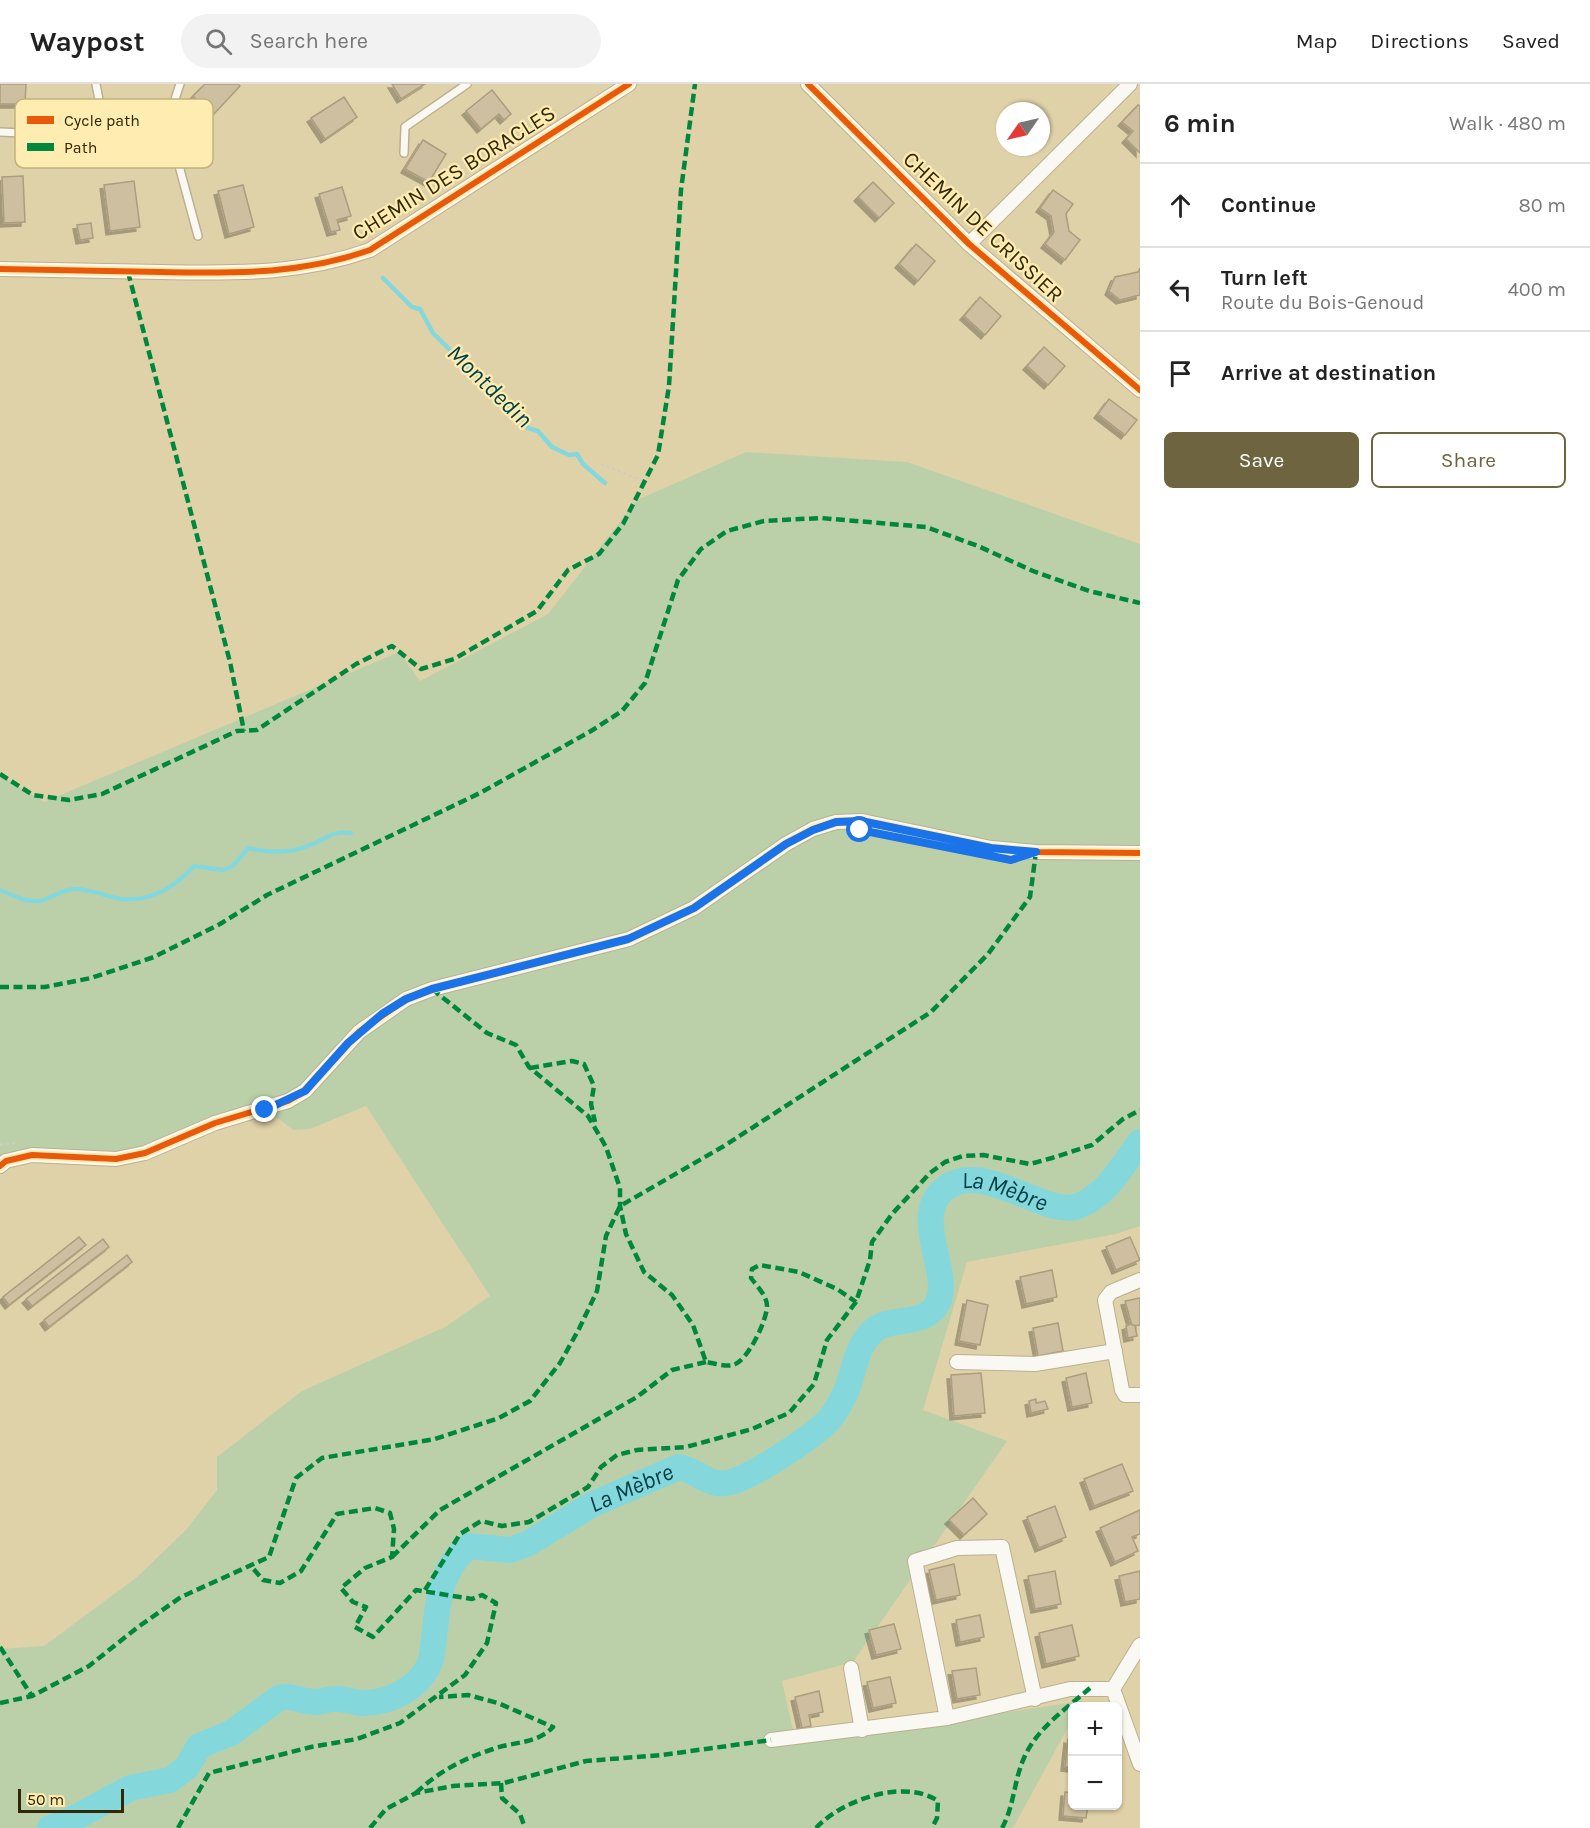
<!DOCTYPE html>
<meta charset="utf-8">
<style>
body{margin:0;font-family:Karla,sans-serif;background:#f2f2f2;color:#222}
.controls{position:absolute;right:18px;bottom:18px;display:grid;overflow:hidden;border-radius:9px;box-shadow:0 2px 4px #0004}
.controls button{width:54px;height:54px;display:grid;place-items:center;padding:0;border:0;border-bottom:2px solid #e0e0e0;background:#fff;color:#222;font:30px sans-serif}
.compass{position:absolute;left:996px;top:18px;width:54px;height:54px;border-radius:50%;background:#fff;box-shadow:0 2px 4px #0004;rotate:236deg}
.scale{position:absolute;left:18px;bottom:15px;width:106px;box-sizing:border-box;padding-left:6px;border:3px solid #312807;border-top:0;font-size:16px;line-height:21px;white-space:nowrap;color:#312807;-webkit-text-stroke:4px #ffecb0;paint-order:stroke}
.stop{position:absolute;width:18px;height:18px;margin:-14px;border:4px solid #1a73e8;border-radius:50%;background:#fff}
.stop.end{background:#1a73e8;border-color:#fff;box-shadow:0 2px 6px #0008}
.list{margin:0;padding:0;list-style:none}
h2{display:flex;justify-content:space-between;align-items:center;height:78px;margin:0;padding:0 24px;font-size:26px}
h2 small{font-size:20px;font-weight:400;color:#767676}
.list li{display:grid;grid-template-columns:39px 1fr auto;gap:18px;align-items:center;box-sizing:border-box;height:84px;padding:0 24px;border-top:2px solid #e0e0e0}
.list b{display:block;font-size:22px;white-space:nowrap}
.list p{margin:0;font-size:20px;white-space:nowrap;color:#767676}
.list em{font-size:20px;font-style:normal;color:#767676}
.actions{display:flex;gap:12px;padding:18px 24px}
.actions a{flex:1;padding:14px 0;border:2px solid #6e643f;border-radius:9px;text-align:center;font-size:21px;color:#6e643f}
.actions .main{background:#6e643f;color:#fff}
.icon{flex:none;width:33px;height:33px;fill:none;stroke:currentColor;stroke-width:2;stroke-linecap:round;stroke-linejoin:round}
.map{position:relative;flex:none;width:1140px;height:1744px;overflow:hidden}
header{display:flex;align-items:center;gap:36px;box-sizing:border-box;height:84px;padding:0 30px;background:#fff;border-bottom:2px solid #e0e0e0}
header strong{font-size:28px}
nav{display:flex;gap:33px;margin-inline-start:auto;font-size:21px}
.search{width:420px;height:54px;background:#f2f2f2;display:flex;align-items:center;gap:15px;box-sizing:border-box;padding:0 21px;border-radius:33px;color:#767676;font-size:22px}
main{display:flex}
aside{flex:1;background:#fff}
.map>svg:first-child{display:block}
.green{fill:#bbd0a9}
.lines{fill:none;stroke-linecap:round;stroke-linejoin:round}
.stream{stroke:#84d8dc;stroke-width:4.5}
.river{stroke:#84d8dc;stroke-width:26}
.building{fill:#cebfa0;stroke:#ac9d7e;stroke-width:1.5;filter:url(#shadow)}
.service-casing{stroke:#bbb08f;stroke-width:10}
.minor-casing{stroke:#bbb08f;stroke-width:16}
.path{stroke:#d1ccbf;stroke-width:2;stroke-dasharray:3 3;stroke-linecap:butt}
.service{stroke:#faf8f2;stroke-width:7}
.minor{stroke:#faf8f2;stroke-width:14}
.quiet{stroke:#00873e;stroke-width:4.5;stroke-dasharray:9 4.5;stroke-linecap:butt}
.cycleway-casing{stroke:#ffecb0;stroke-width:10}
.cycleway{stroke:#e8590c;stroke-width:6}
.route{stroke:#1a73e8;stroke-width:8}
.labels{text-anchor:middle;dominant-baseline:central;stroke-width:4.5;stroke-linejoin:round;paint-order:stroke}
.street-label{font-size:22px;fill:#312807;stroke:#ffecb0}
.water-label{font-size:24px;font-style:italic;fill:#013e48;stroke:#ffecb0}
.key{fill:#ffecb0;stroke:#c1b17d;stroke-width:1.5}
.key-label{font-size:16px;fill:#312807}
</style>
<header>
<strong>Waypost</strong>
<div class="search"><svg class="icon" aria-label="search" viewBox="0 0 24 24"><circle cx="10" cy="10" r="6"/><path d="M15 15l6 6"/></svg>Search here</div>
<nav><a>Map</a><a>Directions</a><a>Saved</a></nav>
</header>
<main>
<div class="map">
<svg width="1140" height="1744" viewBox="0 0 1140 1744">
<defs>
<filter id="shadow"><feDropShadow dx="-4" dy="4" stdDeviation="0" flood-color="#0004"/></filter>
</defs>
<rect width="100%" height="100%" fill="#dfd2a8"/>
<polygon class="green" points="746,368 907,378 1140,460 1140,1142 1116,1150 967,1178 923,1326 1007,1357 853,1578 782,1597 794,1650 846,1652 1083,1617 1080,1622 1072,1622 1072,1636 1013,1744 0,1744 0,1565 44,1562 137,1493 186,1446 217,1406 217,1373 302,1307 445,1243 490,1212 366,1022 310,1045 293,1046 261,1021 143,1064 115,1070 0,1075 0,691 44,718 399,568 420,597 548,530 637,416"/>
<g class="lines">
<g class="stream">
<polyline points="383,194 412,223 420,225 433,249 451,267 459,270 469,286 490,299 501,317 518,328 528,344 538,347 552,363 569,371 577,370 583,380 605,399"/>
<path d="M0,806c12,5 26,13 40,11 13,-3 22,-12 35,-12 14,0 28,6 41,9 32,6 57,-9 78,-32l29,4 10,-4 15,-18c21,5 42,6 62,-3 16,-6 24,-15 41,-12"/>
</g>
<path class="river" id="s1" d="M50,1744l23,-9 57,-31 40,-8 17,-13 12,-21 32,-13 48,-35c13,-4 22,4 36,4 7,0 15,-4 23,-3 7,0 15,3 22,4 29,1 61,-15 71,-43 8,-42 1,-84 38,-114l41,4 19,-7 62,-38 88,-38c17,3 28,18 46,16 22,-1 88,-47 104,-63 7,-9 14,-21 18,-31 8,-20 9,-43 26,-58 19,-17 55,-2 66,-31 10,-30 -24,-79 1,-107 37,-40 104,26 138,13 28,-10 45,-41 62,-64"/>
</g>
<g class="building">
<polygon points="0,0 26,0 25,20 0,20"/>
<polygon points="205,0 238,0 240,2 213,31 193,12"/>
<polygon points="392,0 425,0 401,15"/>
<polygon points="492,6 511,30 504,36 499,30 481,45 466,27"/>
<polygon points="344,13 357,33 325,55 311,34"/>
<polygon points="1138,21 1140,22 1140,69 1126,55 1133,47 1122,38"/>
<polygon points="423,56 446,70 429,98 405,85"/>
<polygon points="23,92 25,138 4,139 2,93"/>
<polygon points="134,97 140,143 110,147 104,101"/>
<polygon points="873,98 894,119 879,134 858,113"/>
<polygon points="243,101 254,143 229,150 218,107"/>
<polygon points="342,103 351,132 337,136 340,146 331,148 319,110"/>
<polygon points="1053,106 1073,120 1066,130 1069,147 1080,156 1065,176 1045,160 1054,148 1051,132 1040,124"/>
<polygon points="91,139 93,154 80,156 77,141"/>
<polygon points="916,160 935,177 918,197 899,180"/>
<polygon points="1140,184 1140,211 1120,216 1109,207 1115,193 1138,188"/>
<polygon points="980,213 1001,232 985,251 964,232"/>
<polygon points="1044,263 1065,282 1048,301 1027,282"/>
<polygon points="1109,315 1137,336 1125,351 1098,330"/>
<polygon points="79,1153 86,1161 9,1221 3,1213"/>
<polygon points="1130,1153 1140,1176 1116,1186 1106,1163"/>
<polygon points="103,1155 109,1163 32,1222 26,1215"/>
<polygon points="127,1171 132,1178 49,1243 44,1236"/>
<polygon points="1052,1186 1057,1213 1026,1220 1020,1193"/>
<polygon points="1140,1214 1140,1241 1132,1242 1125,1217"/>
<polygon points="967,1216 988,1221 980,1261 959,1257"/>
<polygon points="1058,1239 1063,1267 1038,1272 1033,1244"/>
<polygon points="1131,1240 1135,1242 1137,1252 1128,1254 1126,1242"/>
<polygon points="981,1289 985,1329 954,1332 951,1291"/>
<polygon points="1086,1289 1092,1319 1072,1323 1066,1294"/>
<polygon points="1036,1315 1036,1319 1045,1317 1048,1325 1031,1329 1029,1317"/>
<polygon points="1122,1380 1133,1407 1094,1422 1084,1395"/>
<polygon points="973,1414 987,1430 964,1451 949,1436"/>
<polygon points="1055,1422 1066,1453 1039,1464 1027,1433"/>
<polygon points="1140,1426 1140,1450 1132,1453 1138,1467 1115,1478 1100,1444"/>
<polygon points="954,1480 960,1511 936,1516 929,1486"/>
<polygon points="1055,1487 1061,1520 1035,1525 1028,1492"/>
<polygon points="1140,1487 1140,1515 1125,1518 1119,1492"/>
<polygon points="980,1531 984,1553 960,1558 956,1536"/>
<polygon points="894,1540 901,1565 876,1571 869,1546"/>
<polygon points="1072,1541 1079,1572 1046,1580 1039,1549"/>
<polygon points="976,1584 980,1611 957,1615 952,1587"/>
<polygon points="890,1593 896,1619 873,1624 867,1598"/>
<polygon points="819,1607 823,1628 809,1631 811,1642 802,1644 795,1613"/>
<polygon points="1068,1655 1072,1656 1072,1684 1065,1683"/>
<polygon points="1065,1708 1072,1709 1072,1722 1088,1722 1086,1734 1063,1732"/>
</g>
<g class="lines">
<g class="service-casing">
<g id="service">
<polyline points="96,0 106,53"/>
<polyline points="0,48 172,56 198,152"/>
<polyline points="162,55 180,0"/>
<polyline points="404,69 405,43 467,0"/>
</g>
</g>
<g class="minor-casing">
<g id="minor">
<polyline points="808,0 969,160 1140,306"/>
<polyline points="969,160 1130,0"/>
<path d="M0,185c54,1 108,2 161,3 75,1 138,3 209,-22l259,-166"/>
<polyline points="0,1082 6,1077 32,1071 116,1075 145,1069 215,1039 288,1017 305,1007 359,948 406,915 432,905 629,855 694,824 786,760 813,745 836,738 862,737 991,764 1036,768 1140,769"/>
<polyline points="1140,1196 1111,1208 1105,1216 1122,1306 1125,1311 1140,1311"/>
<polyline points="957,1278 1035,1280 1115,1267"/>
<polyline points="1140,1561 1113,1605 1140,1680"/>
<polyline points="851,1584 862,1646"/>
<polyline points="947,1634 915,1477 957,1464 1002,1463 1035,1615"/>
<polyline points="771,1656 947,1634 1070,1605 1113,1605"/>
</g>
</g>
<g class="path">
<polyline points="601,380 646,398"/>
<polyline points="0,1061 18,1059"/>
</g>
<use href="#service" class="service"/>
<use href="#minor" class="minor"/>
<g class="quiet">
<polyline points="128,188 230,578 244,647"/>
<polyline points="0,690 33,711 69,716 102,710 237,647 257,646 356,580 392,562 421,585 454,575 537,527 568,486 599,470 623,440 658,371 669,302 681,106 695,0"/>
<polyline points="0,903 45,903 91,894 154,873 220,840 267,811 480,709 591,647 622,627 645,599 678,496 701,465 727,447 764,437 821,434 926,443 978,462 1033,487 1089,507 1140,519"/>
<path d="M432,905l55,44 29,12 13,22 59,49 18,31 14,41v18l6,28 18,38 28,23 21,30 13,37c7,1 20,5 27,3 15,-4 34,-45 34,-59 0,-10 -10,-20 -16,-28l1,-9 8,-4 39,7 38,17 19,13"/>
<polyline points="530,984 572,977 584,980 594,1002 591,1020 595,1038"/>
<polyline points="392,1473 440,1426 637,1313 672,1286 706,1278"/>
<polyline points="425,1506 460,1450 481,1437 502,1442 529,1438 588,1403 601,1383 617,1371 637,1366 686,1363 752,1345 789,1329 814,1300 827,1256 856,1218 870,1176 872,1158 892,1130 930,1089 945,1078 963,1072 983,1071 1030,1080 1052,1074 1092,1061 1123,1035 1140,1026"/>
<polyline points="0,1563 32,1612"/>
<polyline points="0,1619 32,1612 89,1582 138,1543 181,1513 269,1473 296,1394 322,1374 435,1355 499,1334 530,1317 560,1279 579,1245 597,1207 606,1152 620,1122 724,1062 931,928 988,870 1030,813 1036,768"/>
<polyline points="501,1699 502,1714 520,1730 525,1744"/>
<path d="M416,1709c23,-22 47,-34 77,-44 23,-8 44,-5 60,-22l-55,-24 -30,-8 -29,2"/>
<polyline points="178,1744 209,1689 311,1663 357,1655 400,1639 465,1591 487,1559 496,1519 482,1511 472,1515 416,1506 373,1553 355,1543 366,1523 353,1518 341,1504 365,1484 392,1473 394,1445 390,1429 375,1424 337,1430 301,1487 280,1499 263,1496 250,1481"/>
<polyline points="370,1744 386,1725 416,1709 453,1702 504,1699 586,1677 662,1671 771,1656"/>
<path d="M816,1744c26,-28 88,-50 122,-27l-1,17 -5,10"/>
<path d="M1002,1744c12,-21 12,-48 22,-70 13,-30 42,-49 66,-70"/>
</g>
<g class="cycleway-casing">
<g id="cycleway">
<polyline points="808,0 969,160 1140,306"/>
<path d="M0,185c54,1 108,2 161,3 75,1 138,3 209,-22l259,-166"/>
<polyline points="0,1082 6,1077 32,1071 116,1075 145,1069 215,1039 288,1017 305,1007 359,948 406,915 432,905 629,855 694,824 786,760 813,745 836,738 862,737 991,764 1036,768 1140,769"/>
</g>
</g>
<use href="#cycleway" class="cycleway"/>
</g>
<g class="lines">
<polyline class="route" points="265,1026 305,1007 348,959 382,930 406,915 432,905 628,855 694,824 786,760 813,746 836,738 861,737 991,764 1036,768 1011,776 860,746"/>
</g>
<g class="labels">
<g class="street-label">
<text transform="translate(454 89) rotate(-32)">CHEMIN DES BORACLES</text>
<text transform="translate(983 143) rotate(43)">CHEMIN DE CRISSIER</text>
</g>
<g class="water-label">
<text transform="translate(490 302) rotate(44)">Montdedin</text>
<text stroke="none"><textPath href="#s1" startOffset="1323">La Mèbre</textPath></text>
<text stroke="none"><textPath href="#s1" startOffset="742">La Mèbre</textPath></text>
</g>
</g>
<rect x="15" y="15" width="198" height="69" rx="9" class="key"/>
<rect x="27" y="32" width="27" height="8" fill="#e8590c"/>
<rect x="27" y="59" width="27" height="8" fill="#00873e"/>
<g class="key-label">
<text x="64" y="42">Cycle path</text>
<text x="64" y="69">Path</text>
</g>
</svg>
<div class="controls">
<button>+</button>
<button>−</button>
</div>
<svg class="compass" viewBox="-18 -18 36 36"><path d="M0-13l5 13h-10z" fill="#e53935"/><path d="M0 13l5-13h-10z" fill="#767676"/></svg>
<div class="scale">50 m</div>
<div class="stop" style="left:860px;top:746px"></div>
<div class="stop end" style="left:265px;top:1026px"></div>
</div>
<aside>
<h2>6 min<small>Walk · 480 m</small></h2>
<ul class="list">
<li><svg class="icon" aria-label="ahead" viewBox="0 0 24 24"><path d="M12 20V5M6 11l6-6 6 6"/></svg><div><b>Continue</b></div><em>80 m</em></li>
<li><svg class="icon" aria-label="left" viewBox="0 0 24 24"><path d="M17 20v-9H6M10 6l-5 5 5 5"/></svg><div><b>Turn left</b><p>Route du Bois-Genoud</p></div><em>400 m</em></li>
<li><svg class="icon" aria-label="arrive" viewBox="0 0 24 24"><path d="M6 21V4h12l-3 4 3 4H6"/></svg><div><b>Arrive at destination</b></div></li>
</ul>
<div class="actions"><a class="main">Save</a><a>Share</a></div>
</aside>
</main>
